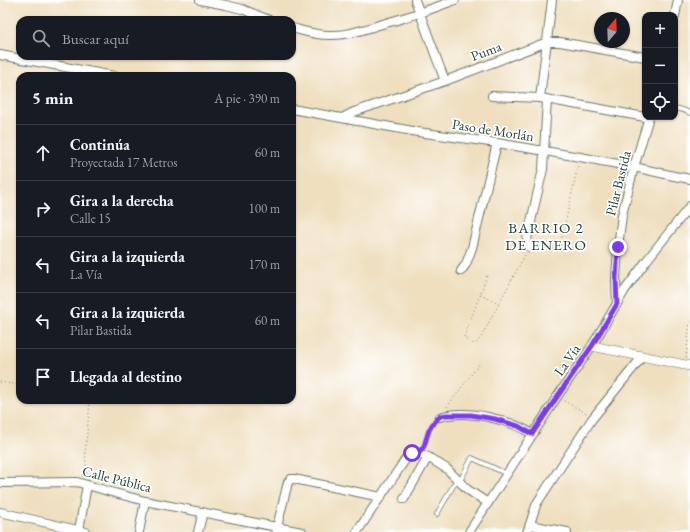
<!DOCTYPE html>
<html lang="es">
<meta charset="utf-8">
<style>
body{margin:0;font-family:"EB Garamond",serif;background:#242831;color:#f1f3f6}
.controls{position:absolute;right:12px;top:12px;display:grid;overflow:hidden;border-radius:8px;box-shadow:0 1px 3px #0004}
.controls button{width:36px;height:36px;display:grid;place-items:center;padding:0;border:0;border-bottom:1px solid #363941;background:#171b24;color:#f1f3f6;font:20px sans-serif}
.compass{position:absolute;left:594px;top:12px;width:36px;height:36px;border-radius:50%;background:#171b24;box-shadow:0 1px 3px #0004;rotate:19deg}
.stop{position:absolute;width:12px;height:12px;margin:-9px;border:3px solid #7c3aed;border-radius:50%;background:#fff}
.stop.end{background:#7c3aed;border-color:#fff;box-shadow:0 1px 4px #0008}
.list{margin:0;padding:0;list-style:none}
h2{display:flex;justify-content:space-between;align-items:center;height:52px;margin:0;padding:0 16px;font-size:17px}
h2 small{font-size:13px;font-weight:400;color:#9ea1a6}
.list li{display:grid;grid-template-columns:26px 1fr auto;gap:12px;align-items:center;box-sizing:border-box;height:56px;padding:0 16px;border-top:1px solid #363941}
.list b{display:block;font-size:15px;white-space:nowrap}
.list p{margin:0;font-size:13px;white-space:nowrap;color:#9ea1a6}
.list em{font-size:13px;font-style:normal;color:#9ea1a6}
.icon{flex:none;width:22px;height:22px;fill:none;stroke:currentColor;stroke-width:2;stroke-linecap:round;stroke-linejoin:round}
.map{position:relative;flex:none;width:690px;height:532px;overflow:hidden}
.search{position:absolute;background:#171b24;box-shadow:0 1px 3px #0004;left:16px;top:16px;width:280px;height:44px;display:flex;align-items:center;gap:10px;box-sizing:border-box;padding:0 14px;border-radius:12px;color:#9ea1a6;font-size:15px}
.panel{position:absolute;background:#171b24;box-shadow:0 1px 3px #0004;left:16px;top:72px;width:280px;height:332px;border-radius:12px}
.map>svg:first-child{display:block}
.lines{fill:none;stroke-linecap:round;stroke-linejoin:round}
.service-casing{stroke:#687665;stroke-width:5.5}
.minor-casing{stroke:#687665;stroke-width:10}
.tertiary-casing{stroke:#687665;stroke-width:10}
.path{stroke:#687665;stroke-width:1;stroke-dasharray:1 3;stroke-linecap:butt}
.service{stroke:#fff;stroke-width:4}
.minor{stroke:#fff;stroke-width:8}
.tertiary{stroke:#fff;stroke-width:9}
.route{stroke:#7c3aed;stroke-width:5}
.labels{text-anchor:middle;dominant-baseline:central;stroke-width:3.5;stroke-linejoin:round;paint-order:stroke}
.street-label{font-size:14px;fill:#1f3d34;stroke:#fff}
.neighbourhood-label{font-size:15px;letter-spacing:1px;fill:#1f3d34;stroke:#fff}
</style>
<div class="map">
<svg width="690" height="532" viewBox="0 0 690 532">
<rect width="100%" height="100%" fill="#fff"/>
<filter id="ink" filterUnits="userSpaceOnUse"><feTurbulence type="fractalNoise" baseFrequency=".025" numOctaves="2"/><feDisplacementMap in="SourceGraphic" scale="8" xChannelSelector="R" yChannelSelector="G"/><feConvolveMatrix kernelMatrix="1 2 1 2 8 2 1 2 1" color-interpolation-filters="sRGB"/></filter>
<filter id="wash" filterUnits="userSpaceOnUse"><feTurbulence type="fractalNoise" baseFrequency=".012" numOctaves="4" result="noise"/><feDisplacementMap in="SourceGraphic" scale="16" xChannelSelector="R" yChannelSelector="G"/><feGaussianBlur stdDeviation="0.9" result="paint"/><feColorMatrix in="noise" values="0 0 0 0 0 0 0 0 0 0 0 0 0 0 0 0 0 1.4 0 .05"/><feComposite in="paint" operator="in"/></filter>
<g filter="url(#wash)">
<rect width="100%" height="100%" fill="#efdfbf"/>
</g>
<g filter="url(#ink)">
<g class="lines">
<g class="service-casing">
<g id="service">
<polyline points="675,108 683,110 690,113"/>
<polyline points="460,481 472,458 507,474"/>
<polyline points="437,514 457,479"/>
</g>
</g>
<g class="minor-casing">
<g id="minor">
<polyline points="200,0 226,5 242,9 269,20"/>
<polyline points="415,0 445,81"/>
<polyline points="675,16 678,0"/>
<path d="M292,28c12,3 23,7 36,7 18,1 34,-5 51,-10 26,-7 51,-15 76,-25"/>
<polyline points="0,55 114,76"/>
<polyline points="492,96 540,98 645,117"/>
<polyline points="540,98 552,0"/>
<polyline points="292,109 418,132 497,143 580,157 634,167 674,176 690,179"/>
<polyline points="342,118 354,112 445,81 547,42 560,42 645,57"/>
<polyline points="529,247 527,239 543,169 547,100"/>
<polyline points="461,271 466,264 472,248 497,143"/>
<polyline points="617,304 616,278 618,247 622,215 634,167 649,117"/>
<path d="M440,417c27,-8 69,2 92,17"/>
<polyline points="0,483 77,482 111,492 145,501 302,532"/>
<polyline points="404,499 428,457"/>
<polyline points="0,512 86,532"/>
<polyline points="530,525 567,532"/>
<polyline points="79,530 87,485"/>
<polyline points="276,531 288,482 291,479 294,479 381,497"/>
<polyline points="139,532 145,501"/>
<polyline points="198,532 203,512"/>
<polyline points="357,532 407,457 410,454 416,452 428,457 447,469 468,490 488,503"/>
<polyline points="469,532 557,397 592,346 625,290 647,260 690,206"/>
<path d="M527,532c4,-9 6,-19 10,-29l55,-84 50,-62"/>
</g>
</g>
<g class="tertiary-casing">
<polyline id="tertiary" points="592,346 690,366"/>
</g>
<g class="path">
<polyline points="536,248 557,250 559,250 560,247 578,165"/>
<polyline points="487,276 464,337 469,342 475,344 480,339 526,253"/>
<polyline points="480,295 499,303"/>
<polyline points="686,358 690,321"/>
<polyline points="0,382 20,385"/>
<polyline points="86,400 90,401 85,454 87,476"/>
<polyline points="564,401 588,414"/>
<polyline points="447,407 480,363"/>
<polyline points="424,447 429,430 435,423"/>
</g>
<use href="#service" class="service"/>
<use href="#minor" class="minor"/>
<use href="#tertiary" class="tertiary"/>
</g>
</g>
<g class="lines" filter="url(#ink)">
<polyline class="route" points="412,453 416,452 419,453 424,446 429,430 432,425 440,416 447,415 471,415 495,419 518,426 532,434 557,397 592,346 617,304 616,278 618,247"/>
</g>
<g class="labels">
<g class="street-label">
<text transform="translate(486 51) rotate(-21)">Puma</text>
<text transform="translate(493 130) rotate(9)">Paso de Morlán</text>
<text transform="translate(618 183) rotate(-76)">Pilar Bastida</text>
<text transform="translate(567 360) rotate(-55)">La Vía</text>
<text transform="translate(117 479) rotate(14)">Calle Pública</text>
</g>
<g class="neighbourhood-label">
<text x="546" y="227">BARRIO 2<tspan x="546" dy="17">DE ENERO</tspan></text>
</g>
</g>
</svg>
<div class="controls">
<button>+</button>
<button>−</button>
<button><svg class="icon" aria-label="locate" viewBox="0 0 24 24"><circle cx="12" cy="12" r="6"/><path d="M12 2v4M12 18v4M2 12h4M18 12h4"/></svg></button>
</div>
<svg class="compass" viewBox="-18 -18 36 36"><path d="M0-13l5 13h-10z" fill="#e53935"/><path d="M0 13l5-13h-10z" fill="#9ea1a6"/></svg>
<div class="stop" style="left:412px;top:453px"></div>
<div class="stop end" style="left:618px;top:247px"></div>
<div class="search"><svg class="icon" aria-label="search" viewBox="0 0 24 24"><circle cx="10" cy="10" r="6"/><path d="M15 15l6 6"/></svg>Buscar aquí</div>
<section class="panel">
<h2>5 min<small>A pie · 390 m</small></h2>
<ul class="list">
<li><svg class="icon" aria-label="ahead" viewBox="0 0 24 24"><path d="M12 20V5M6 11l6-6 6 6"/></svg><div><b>Continúa</b><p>Proyectada 17 Metros</p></div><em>60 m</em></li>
<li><svg class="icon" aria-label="right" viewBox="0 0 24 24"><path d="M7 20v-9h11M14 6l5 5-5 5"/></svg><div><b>Gira a la derecha</b><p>Calle 15</p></div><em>100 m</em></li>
<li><svg class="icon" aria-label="left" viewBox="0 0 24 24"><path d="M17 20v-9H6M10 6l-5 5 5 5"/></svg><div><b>Gira a la izquierda</b><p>La Vía</p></div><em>170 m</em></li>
<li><svg class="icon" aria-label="left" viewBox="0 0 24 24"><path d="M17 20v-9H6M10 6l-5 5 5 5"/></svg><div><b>Gira a la izquierda</b><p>Pilar Bastida</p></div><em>60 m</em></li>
<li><svg class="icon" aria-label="arrive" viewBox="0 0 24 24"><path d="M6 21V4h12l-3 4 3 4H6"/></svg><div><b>Llegada al destino</b></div></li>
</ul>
</section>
</div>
